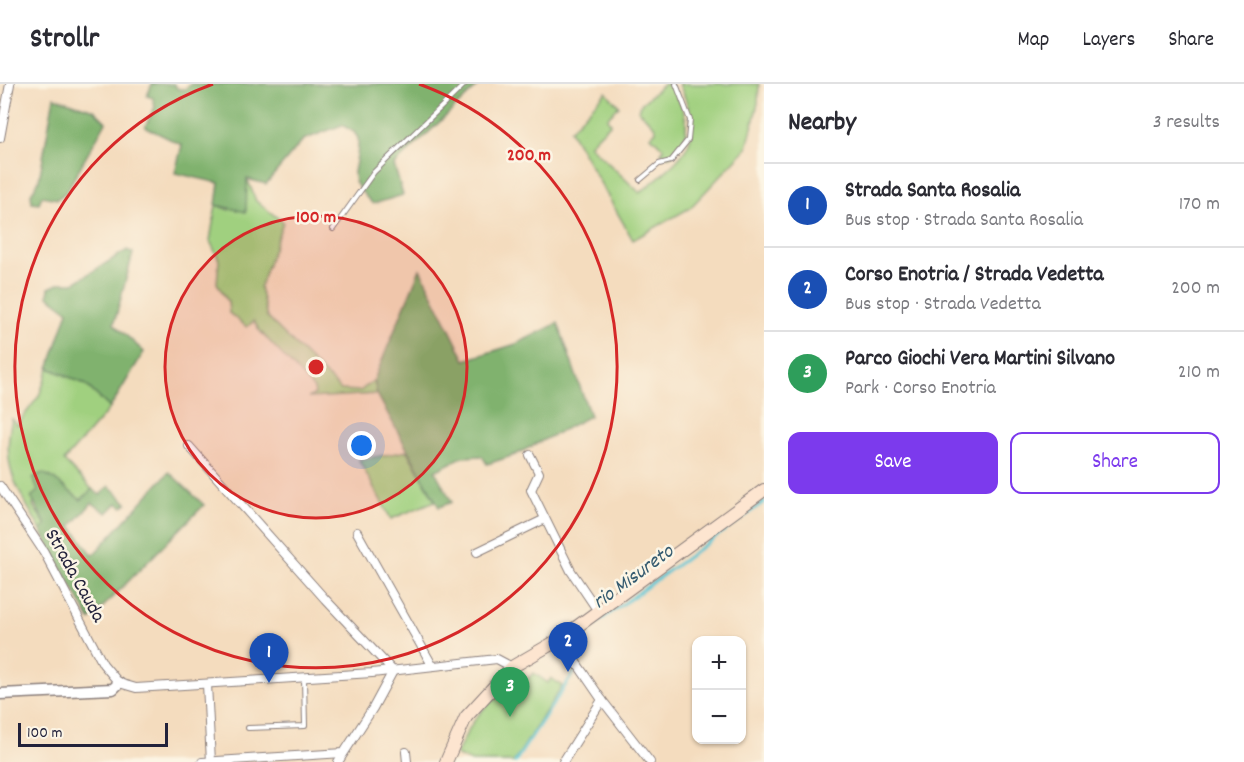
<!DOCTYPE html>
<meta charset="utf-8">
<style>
body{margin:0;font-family:Dekko,sans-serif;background:#f2f2f3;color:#2b2b33}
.controls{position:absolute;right:18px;bottom:18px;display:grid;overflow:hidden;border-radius:12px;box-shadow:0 2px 4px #0004}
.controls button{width:54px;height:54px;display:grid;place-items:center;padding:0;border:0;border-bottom:2px solid #e1e1e2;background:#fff;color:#2b2b33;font:30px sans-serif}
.scale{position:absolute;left:18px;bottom:15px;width:150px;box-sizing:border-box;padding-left:6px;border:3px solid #22223b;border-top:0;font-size:16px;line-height:21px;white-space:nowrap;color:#22223b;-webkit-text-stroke:4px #fcf5e5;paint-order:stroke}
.you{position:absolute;left:362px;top:362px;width:21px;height:21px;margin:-15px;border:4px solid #fff;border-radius:50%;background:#1a73e8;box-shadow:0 0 0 9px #1a73e833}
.badge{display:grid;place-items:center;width:39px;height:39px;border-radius:50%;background:#7c3aed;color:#fff;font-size:20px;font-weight:700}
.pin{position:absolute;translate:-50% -50px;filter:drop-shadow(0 2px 3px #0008)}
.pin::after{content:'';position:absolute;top:32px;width:21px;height:18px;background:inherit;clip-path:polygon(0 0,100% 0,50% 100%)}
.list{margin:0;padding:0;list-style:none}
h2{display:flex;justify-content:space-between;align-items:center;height:78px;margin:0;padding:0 24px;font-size:26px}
h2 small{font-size:20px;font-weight:400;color:#7c7c81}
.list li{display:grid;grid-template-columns:39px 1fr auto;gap:18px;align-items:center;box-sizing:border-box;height:84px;padding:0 24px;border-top:2px solid #e1e1e2}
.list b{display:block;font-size:22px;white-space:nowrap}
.list p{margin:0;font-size:20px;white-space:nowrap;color:#7c7c81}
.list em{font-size:20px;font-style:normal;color:#7c7c81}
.actions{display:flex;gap:12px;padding:18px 24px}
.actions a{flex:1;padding:14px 0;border:2px solid #7c3aed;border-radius:12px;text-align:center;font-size:21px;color:#7c3aed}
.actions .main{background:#7c3aed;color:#fff}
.map{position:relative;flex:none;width:764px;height:678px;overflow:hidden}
header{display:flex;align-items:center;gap:36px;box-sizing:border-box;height:84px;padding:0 30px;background:#fff;border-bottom:2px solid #e1e1e2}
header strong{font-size:28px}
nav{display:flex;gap:33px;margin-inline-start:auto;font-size:21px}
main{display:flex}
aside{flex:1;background:#fff}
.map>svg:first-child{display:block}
.green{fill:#a0d07f;stroke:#61795d;stroke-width:1.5}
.forest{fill:#80b26e;stroke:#516a54;stroke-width:1.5}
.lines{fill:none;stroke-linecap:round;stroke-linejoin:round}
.stream{stroke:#59c4d3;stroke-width:3}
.service-casing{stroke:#8b7f7c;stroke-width:6}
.minor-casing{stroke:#8b7f7c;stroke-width:10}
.tertiary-casing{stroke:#8b7f7c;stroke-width:13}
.secondary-casing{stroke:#8b7f7c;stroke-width:14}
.service{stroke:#fff;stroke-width:4}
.minor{stroke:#fff;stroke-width:8}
.tertiary{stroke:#fff;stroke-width:10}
.secondary{stroke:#fde5d0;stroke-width:12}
.ring{fill:none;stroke:#d62828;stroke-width:3}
.labels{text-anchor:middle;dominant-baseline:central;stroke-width:5;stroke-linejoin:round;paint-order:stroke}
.street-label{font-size:20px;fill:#22223b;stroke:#fcf5e5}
.water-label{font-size:21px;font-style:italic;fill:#355b70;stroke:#fcf5e5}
.centre{fill:#d62828;stroke:#fcf5e5;stroke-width:3}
.ring-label{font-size:18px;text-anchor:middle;font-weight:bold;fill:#d62828;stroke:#fcf5e5;stroke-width:5;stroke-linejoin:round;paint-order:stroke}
</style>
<header>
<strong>Strollr</strong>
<nav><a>Map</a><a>Layers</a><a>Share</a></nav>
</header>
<main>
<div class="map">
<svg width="764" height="678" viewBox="0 0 764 678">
<rect width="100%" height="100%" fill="#fcf5e5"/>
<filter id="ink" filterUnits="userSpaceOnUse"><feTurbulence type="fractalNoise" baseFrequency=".0167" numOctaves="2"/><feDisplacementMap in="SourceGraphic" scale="12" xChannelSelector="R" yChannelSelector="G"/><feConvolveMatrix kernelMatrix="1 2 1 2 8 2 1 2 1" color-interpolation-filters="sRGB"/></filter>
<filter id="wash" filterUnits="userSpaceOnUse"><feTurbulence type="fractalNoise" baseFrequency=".008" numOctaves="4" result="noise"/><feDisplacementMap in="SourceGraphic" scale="24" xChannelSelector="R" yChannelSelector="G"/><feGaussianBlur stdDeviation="1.35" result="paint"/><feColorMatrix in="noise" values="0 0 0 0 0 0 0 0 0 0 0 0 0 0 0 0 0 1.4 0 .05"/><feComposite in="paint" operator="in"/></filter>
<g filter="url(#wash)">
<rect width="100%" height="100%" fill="#f4dcbe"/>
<g class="green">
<path d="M664,0l7,1c14,24 26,51 -1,72l-9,-4 3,-4 -13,-13 5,-5 -1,-4 -16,-16 2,-7z"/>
<path d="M679,0h80l-1,19 -11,45 -57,60 -57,32 -63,-110 36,-38 13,14 -12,12 4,5 -22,22 51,48c44,-38 68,-48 39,-109z"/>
<polygon points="247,94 256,117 283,138 260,203 267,233 341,306 360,307 374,296 377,310 308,314 315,310 314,305 259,246 254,237 247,243 229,229 228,218 217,199 219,176 210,157 216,121 229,126"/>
<path d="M49,284l36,16 25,24 -46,53 28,28 -11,11 -30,-23 -13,14 -5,15 13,19 -5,6c-23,-44 -41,-61 -29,-112l5,6 22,-29z"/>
<polygon points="407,367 435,417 391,435 359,376"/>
<path d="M534,589l14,10 3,-5 11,8 -48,76h-42l-16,-7c10,-22 21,-45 42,-58 13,-8 25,-13 36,-24z"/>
</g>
<g class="forest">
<path d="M152,0h22l4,5h7l6,-5h289l-86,81 9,30 -30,9c-33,-32 -13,-29 -15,-66l-4,-6 -12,-7 -39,15 -37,44 -19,-5 -1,33 -30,-7 3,-22 -44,-10 7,-28 -37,-18 10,-20 -2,-9 -6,-2z"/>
<polygon points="54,13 94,26 106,38 66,108 57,115 42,112 39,119 32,118 31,110 39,96"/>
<polygon points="127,166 133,169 114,240 144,268 110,324 85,300 49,284 68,227 48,212 49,204 60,199 74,199"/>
<polygon points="420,185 465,276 516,260 558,239 590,332 515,371 487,380 482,372 462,373 435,387 452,418 439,423 377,310 374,296"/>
<polygon points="169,388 204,421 90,536 41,447 46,441 31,413 38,407 33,394 42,389 51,393 81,416 92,405 100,411 109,402 127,419 123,423 117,419 107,429 92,419 71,442 93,471"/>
</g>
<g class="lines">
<g class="stream">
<polyline points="580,578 580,554 583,549 764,418"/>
<polyline points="515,678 577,584"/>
</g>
</g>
</g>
<g filter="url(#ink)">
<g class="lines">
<g class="service-casing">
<g id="service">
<polyline points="640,96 659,80 671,77 688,56 690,36 676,0"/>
<polyline points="333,145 374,88 465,0"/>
<polyline points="248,644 305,642 304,594"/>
</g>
</g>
<g class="minor-casing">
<g id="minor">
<polyline points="0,54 10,0"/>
<polyline points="189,362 325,515 393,587 373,624 338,678"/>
<polyline points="530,371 539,389 531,406 571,487 598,527"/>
<polyline points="0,402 44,468 103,580 119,599 136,604 372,589 497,575 512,583"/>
<polyline points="357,448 432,581"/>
<polyline points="477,468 545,435"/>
<polyline points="560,555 602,616 650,678"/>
<polyline points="207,600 211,678"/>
<polyline points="406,668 407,678"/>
<polyline points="202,678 343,669"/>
<polyline points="563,678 602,616"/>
</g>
</g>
<g class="tertiary-casing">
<polyline id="tertiary" points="0,610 113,605 119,599"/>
</g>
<g class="secondary-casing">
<polyline id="secondary" points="446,678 466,633 512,583 560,555 764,406"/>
</g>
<use href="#service" class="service"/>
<use href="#minor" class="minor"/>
<use href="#tertiary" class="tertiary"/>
<use href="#secondary" class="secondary"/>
</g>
</g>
<circle cx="316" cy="283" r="151" fill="#d62828" fill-opacity=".12"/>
<g class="ring">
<circle cx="316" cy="283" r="151"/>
<path d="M419 0A301 301 0 1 1 213 0"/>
</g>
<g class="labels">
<g class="street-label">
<text transform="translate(74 492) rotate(61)">Strada Cauda</text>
</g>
<g class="water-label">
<text transform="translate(634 494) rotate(-36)">rio Misureto</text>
</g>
</g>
<circle cx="316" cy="283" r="9" class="centre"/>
<g class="ring-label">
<text x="529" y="76">200 m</text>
<text x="316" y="138">100 m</text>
</g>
</svg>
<div class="controls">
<button>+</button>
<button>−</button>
</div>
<div class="scale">100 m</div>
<div class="you"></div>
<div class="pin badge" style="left:269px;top:599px;background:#1a4fb4">1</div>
<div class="pin badge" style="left:568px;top:588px;background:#1a4fb4">2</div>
<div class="pin badge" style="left:510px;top:633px;background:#2e9e5b">3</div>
</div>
<aside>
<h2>Nearby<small>3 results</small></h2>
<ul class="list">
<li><span class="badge" style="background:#1a4fb4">1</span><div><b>Strada Santa Rosalia</b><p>Bus stop · Strada Santa Rosalia</p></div><em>170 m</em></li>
<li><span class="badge" style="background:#1a4fb4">2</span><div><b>Corso Enotria / Strada Vedetta</b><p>Bus stop · Strada Vedetta</p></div><em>200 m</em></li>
<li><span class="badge" style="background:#2e9e5b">3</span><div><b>Parco Giochi Vera Martini Silvano</b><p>Park · Corso Enotria</p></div><em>210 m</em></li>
</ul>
<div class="actions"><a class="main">Save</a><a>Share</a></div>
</aside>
</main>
